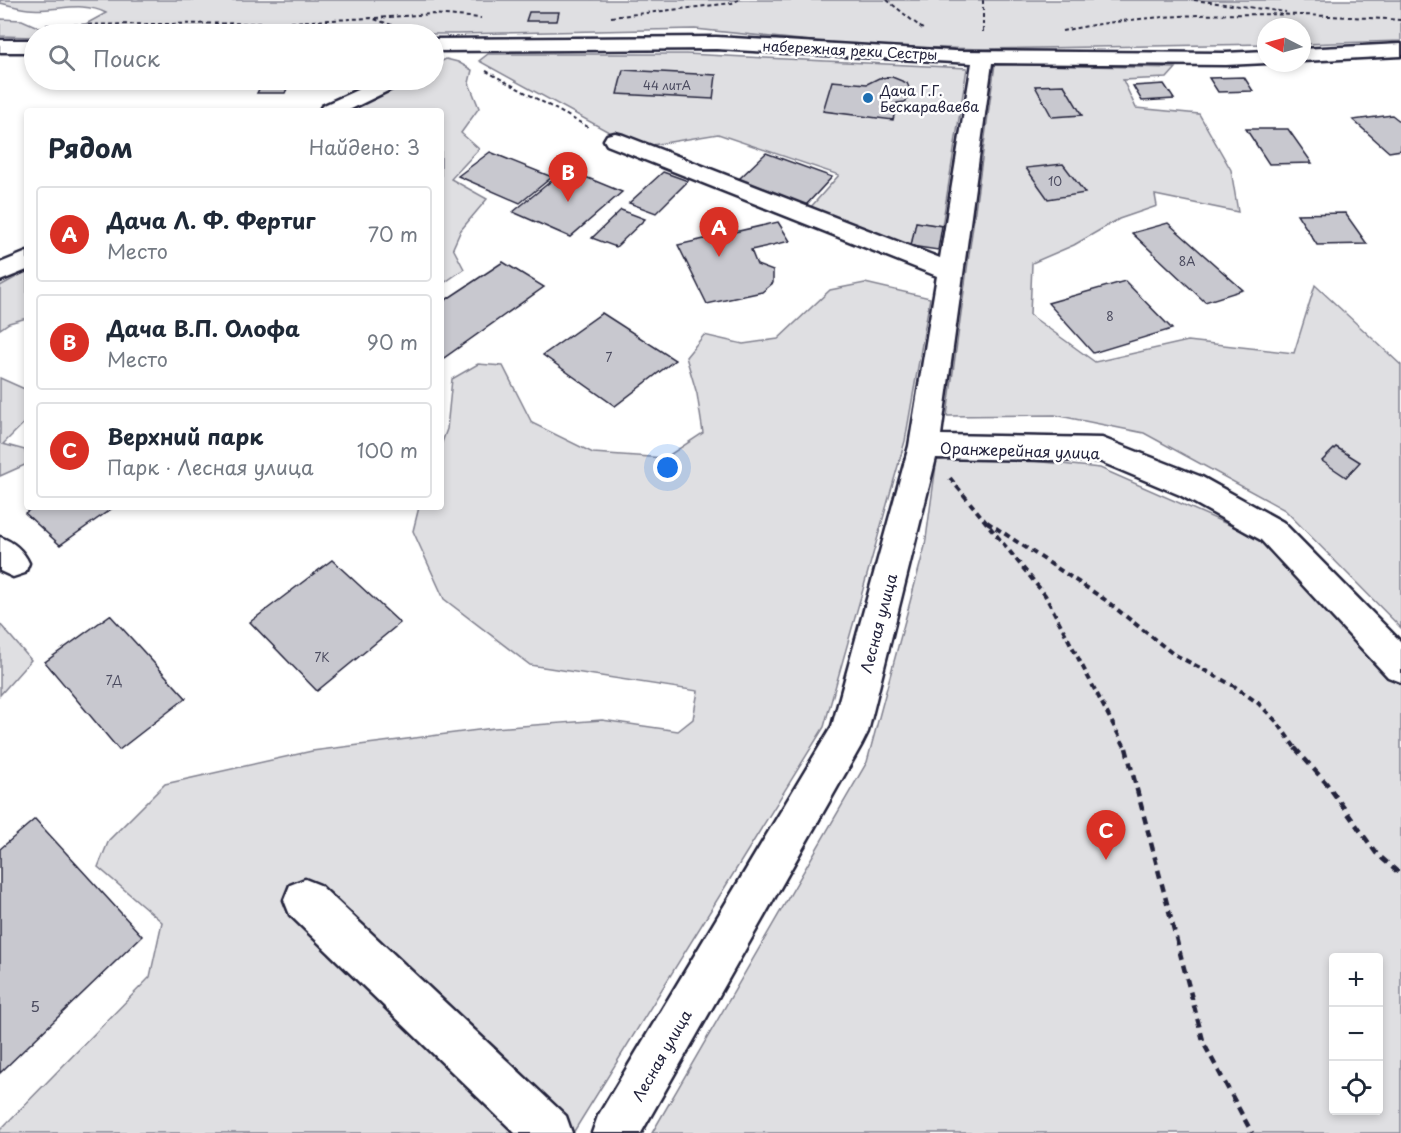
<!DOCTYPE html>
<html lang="ru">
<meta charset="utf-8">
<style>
body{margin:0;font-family:"Playpen Sans",sans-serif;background:#f6f6f7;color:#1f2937}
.controls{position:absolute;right:18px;bottom:18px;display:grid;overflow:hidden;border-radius:6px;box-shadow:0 3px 9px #0003}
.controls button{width:54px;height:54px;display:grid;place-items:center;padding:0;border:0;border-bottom:2px solid #e0e1e3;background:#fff;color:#1f2937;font:30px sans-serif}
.compass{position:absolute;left:1257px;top:18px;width:54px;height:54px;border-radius:50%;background:#fff;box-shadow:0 3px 9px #0003;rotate:276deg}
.you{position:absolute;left:668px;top:468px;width:21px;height:21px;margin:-15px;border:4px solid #fff;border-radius:50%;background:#1a73e8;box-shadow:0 0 0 9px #1a73e833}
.badge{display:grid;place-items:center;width:39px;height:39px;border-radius:50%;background:#d93025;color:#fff;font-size:20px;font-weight:700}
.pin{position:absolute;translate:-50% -50px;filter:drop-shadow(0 2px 3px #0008)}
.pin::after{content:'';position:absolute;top:32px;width:21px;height:18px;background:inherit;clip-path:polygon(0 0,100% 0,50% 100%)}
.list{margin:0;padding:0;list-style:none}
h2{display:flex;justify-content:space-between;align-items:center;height:78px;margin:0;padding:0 24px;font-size:26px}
h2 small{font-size:20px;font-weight:400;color:#747a83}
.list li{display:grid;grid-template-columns:39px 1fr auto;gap:18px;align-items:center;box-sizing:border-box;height:96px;margin:0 12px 12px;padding:0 12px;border:2px solid #e0e1e3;border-radius:6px}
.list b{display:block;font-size:22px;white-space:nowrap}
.list p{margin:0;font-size:20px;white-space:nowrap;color:#747a83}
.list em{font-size:20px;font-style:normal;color:#747a83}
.icon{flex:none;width:33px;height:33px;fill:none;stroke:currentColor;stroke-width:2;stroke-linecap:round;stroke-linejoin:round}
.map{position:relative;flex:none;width:1401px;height:1133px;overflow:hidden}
.search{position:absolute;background:#fff;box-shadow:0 3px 9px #0003;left:24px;top:24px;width:420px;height:66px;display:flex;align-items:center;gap:15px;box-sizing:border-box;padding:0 21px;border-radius:33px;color:#747a83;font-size:22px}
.panel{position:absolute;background:#fff;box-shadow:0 3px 9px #0003;left:24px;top:108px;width:420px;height:402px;border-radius:6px}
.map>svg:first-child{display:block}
.green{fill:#dfdfe2;stroke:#80808e;stroke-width:1.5;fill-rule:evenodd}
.building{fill:#c8c8cf;stroke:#22223b;stroke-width:1.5}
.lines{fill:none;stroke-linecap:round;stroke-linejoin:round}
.minor-casing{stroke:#22223b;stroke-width:5}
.path-far2{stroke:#22223b;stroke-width:2;stroke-dasharray:4 3;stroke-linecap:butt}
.path-far1{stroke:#22223b;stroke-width:4;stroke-dasharray:6 4.5;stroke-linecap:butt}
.path{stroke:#22223b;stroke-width:4.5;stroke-dasharray:8 6;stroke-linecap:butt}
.minor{fill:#fff;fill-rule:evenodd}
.poi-dot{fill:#1f6fb2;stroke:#fff;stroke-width:2}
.labels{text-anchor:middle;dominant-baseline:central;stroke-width:5;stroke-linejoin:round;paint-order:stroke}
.number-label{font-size:12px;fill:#4c4c60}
.far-street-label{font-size:14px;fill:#22223b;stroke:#fff}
.far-poi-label{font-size:14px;fill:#22223b;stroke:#fff;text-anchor:start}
.street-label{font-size:15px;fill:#22223b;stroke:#fff}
.near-number-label{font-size:15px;fill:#4c4c60}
</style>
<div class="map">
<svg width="1401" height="1133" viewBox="0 0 1401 1133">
<rect width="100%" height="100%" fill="#fff"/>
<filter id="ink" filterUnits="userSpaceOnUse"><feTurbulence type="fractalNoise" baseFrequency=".0167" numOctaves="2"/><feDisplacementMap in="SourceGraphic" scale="12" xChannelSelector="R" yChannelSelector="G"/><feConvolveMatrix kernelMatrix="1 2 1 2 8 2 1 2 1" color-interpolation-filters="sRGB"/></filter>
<g filter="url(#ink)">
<g class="green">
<path d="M0,0h1401v41l-99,3v-17h-36v17l-280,5 -127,-3 -164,-17 -237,5h-368l-6,-4v-5l22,-12c-25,-13 -51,-1 -78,-4 -9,-1 -19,-4 -28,-6z"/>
<polygon points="0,19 22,20 40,28 57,31 53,34 34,34 34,37 0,36"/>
<polygon points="488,54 686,54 967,68 942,226 916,222 911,246 810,208 839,175 718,134 652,145 629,143 479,61"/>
<polygon points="446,59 458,62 472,70 469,83 479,108 461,133 479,149 451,179 487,199 461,230 453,248 464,269 441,285 441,111 341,111 404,80 434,80 434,65"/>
<polygon points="995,64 1176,68 1167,78 1123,80 1136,108 1199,114 1231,170 1238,212 1155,195 1157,206 1119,219 1074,245 1032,263 1030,315 1095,362 1188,341 1294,353 1315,285 1401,365 1401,628 1285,510 1144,433 1055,415 947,416"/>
<polygon points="27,271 27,318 9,323 0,329 0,286"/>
<polygon points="865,283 930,298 905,441 824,727 573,1133 0,1133 0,1130 150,977 162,922 98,867 109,840 165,784 312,751 494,728 602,720 678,731 693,719 698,691 530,665 444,599 413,531 419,507 441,507 441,445 447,429 452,379 478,364 503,366 532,423 593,453 665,458 703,433 697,394 686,357 704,335 743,344 778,339 830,290"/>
<polygon points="0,378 27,390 27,420 3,444 25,450 27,464 0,476"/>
<path d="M938,451l162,17 168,74 133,139v452h-749l215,-371 58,-216zM1334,958h44v152h-44z"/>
<polygon points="0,624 31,660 0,695"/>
</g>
<g class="building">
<polygon points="529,12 559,12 557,21 526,21"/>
<polygon points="623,70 716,75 713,99 617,94"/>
<polygon points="892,77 907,83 912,94 905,102 897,103 893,120 823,111 832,81 867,84 879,78"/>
<polygon points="1244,77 1253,91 1218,92 1209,78"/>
<polygon points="264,80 291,80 285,93 257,93"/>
<polygon points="1164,84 1174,99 1142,101 1133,86"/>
<polygon points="1064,85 1082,115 1052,117 1035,86"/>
<polygon points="1392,115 1401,122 1401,150 1389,152 1353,120"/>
<polygon points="1246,129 1288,129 1312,163 1269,164"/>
<polygon points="490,152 552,177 520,203 458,176"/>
<polygon points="766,153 832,177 806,205 739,179"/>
<polygon points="1063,164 1085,193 1048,199 1026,168"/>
<polygon points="566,169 622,192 570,237 513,212"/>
<polygon points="663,172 688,181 656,213 629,203"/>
<polygon points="621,210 645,219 616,247 592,238"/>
<polygon points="1345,213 1367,244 1317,245 1297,214"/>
<polygon points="778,222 790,241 751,250 757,265 773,271 773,283 762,292 707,304 678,245"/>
<polygon points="916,222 942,226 938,250 911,246"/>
<polygon points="1168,223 1243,290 1205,302 1132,233"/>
<polygon points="503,262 544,287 441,360 441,303"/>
<polygon points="1125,281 1172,329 1093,353 1048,303"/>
<polygon points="602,313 675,360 615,406 543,355"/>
<polygon points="1336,447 1360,462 1346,477 1322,461"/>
<polygon points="34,507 114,507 60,545 25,513"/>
<polygon points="332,560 400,623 317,691 250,622"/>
<polygon points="110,615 186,698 119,750 45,662"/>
<polygon points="35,819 142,936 0,1073 0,849"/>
</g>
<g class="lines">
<g class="minor-casing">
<g id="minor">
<polygon points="716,37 954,51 1226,53 1266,51 1267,63 1226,65 992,63 941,435 1102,438 1202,477 1283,522 1401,642 1401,682 1388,677 1261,540 1180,495 1099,461 936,458 868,732 862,744 641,1133 592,1133 598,1116 832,726 909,446 937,276 607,145 604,140 607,135 615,133 623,135 940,258 972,63 716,49 434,51 434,39"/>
<rect x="0" y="40" width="34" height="12"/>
<polygon points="1401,44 1401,56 1302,61 1302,49"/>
<polygon points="379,80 406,80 402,84 347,111 319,111 322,106"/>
<polygon points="27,252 27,270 0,281 0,263"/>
<path d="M0,537c14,5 23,13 29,26l-4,10 -12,4 -13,-6z"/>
<polygon points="305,879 320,885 566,1116 572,1133 515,1133 290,915 284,900 290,885"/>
</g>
</g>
<g class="path-far2">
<polyline points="887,0 924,30"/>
<polyline points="983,0 983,32"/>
<polyline points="1194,0 1286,12"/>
<polyline points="611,17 732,3 738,0"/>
<polyline points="375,18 433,14 481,18"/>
<polyline points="46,25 273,23 371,18 392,25 400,34"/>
<path d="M1062,31c107,-23 230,-18 339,-11"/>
<polyline points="486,71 590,128"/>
</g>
<g class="path-far1">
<polyline points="950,478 1045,595 1126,749"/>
<polyline points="987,522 1104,599 1172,653 1234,686 1258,703 1277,722 1296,749"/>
</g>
<g class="path">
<polyline points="1126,748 1204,1044 1252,1133"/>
<polyline points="1295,748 1327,784 1376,853 1401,875"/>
</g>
<use href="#minor" class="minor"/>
</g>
</g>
<circle class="poi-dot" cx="868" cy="98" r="6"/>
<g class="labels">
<g class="number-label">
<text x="667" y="85">44 литА</text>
<text x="1055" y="181">10</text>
<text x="1187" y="261">8А</text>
<text x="1110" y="316">8</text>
<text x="609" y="357">7</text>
<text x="322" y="657">7К</text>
<text x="114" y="680">7Д</text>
</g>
<g class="far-street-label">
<text transform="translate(850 50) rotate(3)">набережная реки Сестры</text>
</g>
<g class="far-poi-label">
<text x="880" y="90">Дача Г.Г.<tspan x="880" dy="16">Бескараваева</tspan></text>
</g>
<g class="street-label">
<text transform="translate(1020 450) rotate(2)">Оранжерейная улица</text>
<text transform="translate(878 623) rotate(-75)">Лесная улица</text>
<text transform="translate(661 1055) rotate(-60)">Лесная улица</text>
</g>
<g class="near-number-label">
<text x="35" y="1005">5</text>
</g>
</g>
</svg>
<div class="controls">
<button>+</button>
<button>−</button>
<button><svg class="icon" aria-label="locate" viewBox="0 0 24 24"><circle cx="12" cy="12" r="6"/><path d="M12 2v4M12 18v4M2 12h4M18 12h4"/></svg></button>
</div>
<svg class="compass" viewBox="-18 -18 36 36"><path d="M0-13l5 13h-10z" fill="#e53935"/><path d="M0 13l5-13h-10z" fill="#747a83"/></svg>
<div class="you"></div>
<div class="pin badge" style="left:719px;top:257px">A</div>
<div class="pin badge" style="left:568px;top:202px">B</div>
<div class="pin badge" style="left:1106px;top:860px">C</div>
<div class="search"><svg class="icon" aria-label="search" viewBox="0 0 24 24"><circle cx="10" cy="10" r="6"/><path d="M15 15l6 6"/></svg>Поиск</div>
<section class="panel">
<h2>Рядом<small>Найдено: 3</small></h2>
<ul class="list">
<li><span class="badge">A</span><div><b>Дача Л. Ф. Фертиг</b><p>Место</p></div><em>70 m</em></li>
<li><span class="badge">B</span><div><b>Дача В.П. Олофа</b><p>Место</p></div><em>90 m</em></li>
<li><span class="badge">C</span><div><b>Верхний парк</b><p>Парк · Лесная улица</p></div><em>100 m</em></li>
</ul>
</section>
</div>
